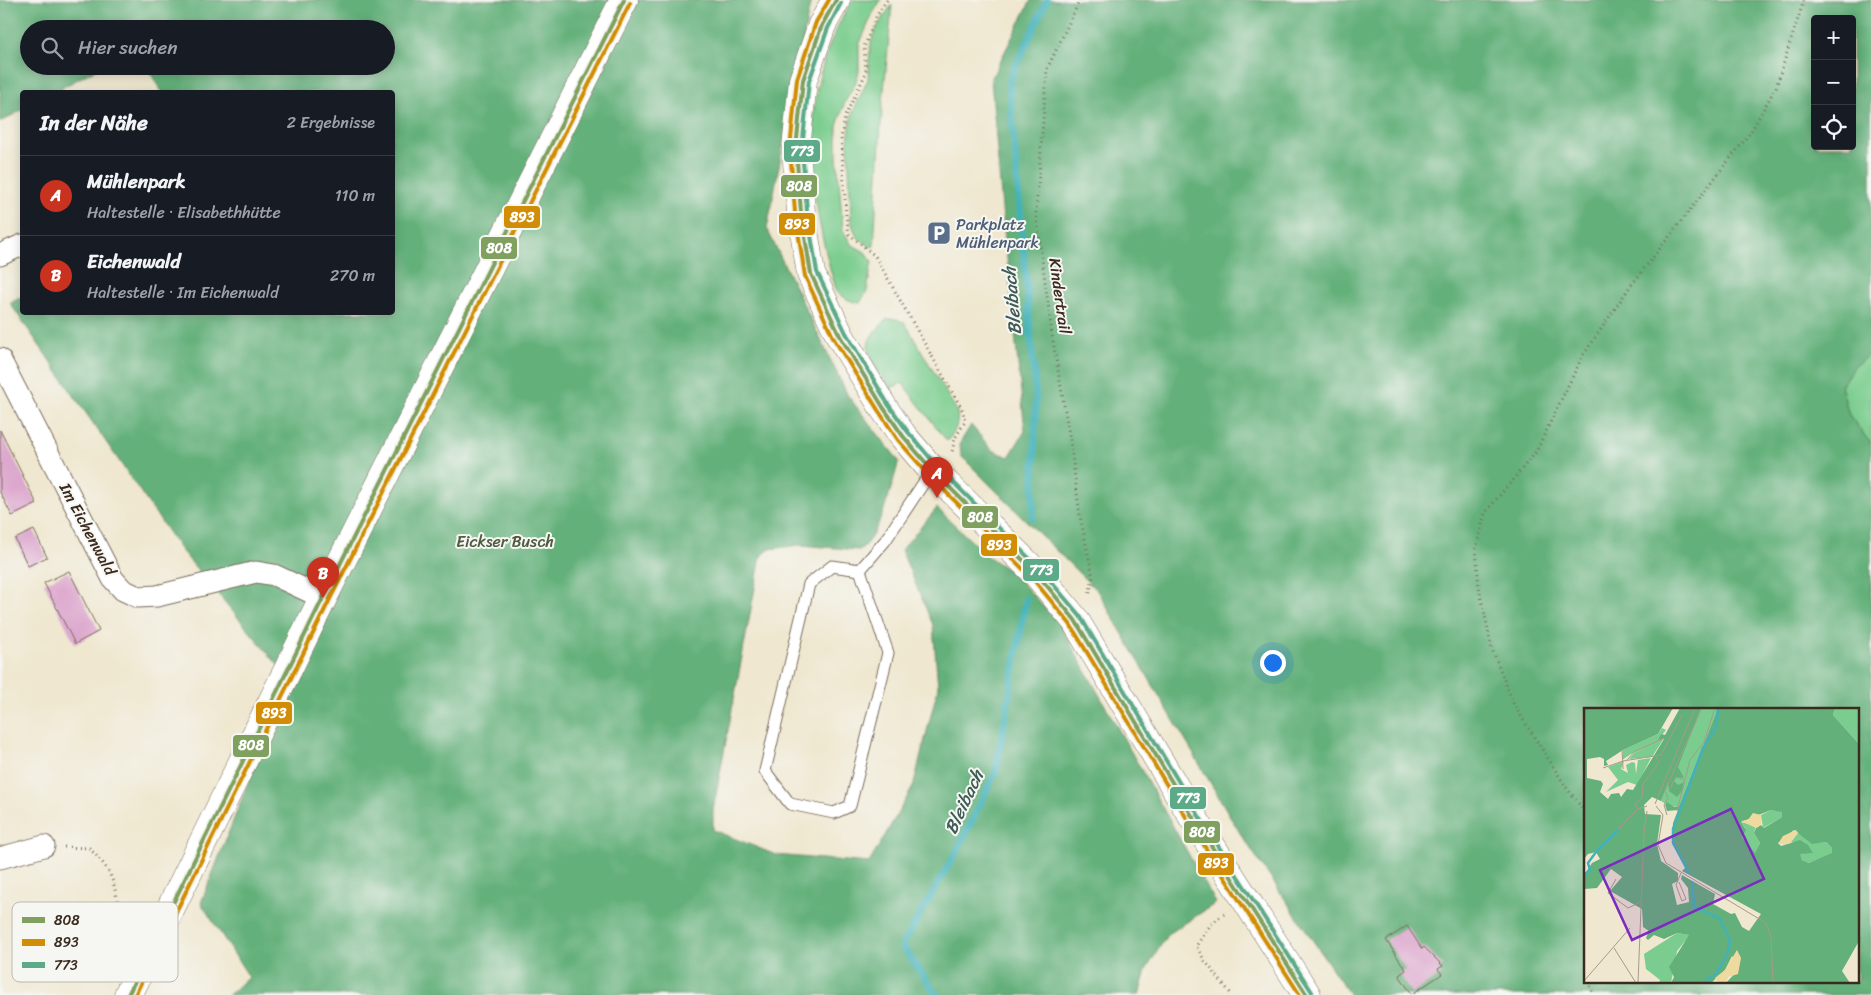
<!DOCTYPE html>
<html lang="de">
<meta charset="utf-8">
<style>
body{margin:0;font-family:Sriracha,sans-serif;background:#242831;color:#f1f3f6}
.controls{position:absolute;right:15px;top:15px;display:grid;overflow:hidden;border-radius:5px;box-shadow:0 2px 12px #0003}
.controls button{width:45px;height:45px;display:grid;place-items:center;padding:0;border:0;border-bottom:1px solid #363941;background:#171b24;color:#f1f3f6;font:25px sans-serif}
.you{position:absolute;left:1272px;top:662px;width:18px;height:18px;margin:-12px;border:4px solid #fff;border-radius:50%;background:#1a73e8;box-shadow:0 0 0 8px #1a73e833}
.badge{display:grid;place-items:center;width:32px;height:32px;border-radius:50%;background:#c8321e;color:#fff;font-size:16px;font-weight:700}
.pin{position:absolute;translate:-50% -41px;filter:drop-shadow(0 1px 2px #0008)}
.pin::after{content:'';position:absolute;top:26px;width:18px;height:15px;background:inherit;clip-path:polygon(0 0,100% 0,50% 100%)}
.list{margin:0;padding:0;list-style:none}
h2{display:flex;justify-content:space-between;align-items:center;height:65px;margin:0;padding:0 20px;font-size:21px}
h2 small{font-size:16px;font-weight:400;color:#9ea1a6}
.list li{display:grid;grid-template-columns:32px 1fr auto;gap:15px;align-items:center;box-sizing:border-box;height:80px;padding:0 20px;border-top:1px solid #363941}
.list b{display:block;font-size:19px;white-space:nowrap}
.list p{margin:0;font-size:16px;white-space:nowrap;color:#9ea1a6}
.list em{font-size:16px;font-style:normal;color:#9ea1a6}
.icon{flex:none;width:28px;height:28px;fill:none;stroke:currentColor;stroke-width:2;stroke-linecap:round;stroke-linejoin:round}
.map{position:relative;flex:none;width:1871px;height:995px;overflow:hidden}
.search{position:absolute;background:#171b24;box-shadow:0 2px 12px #0003;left:20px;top:20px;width:375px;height:55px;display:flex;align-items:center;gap:12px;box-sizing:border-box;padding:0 18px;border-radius:28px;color:#9ea1a6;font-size:19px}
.panel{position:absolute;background:#171b24;box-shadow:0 2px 12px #0003;left:20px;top:90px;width:375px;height:225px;border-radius:5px}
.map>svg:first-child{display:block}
.green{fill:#7bcd8f;stroke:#5b7c56}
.forest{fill:#64b07a;stroke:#506d4c;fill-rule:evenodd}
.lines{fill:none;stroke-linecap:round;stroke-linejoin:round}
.stream{stroke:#42b2b9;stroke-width:7}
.building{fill:#dda7ce}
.lane-casing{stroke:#7a6c5c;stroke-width:13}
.street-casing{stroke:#7a6c5c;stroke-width:23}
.primary-casing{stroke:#7a6c5c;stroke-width:29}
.path{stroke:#7a6c5c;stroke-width:3;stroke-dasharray:1 4;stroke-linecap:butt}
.lane{stroke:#fff;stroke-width:11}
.street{stroke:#fff;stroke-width:21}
.primary{stroke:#fff;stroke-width:28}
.bus-1-casing{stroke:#f6f6f2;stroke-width:8}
.bus-2-casing{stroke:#f6f6f2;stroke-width:8}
.bus-3-casing{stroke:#f6f6f2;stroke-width:8}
.bus-1{stroke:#7fa05f;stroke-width:4}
.bus-2{stroke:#d18d06;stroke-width:4}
.bus-3{stroke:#5daa89;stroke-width:4}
.labels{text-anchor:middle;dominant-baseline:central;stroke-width:4;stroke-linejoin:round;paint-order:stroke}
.service-label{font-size:16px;fill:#4e5e75;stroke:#f6f6f2;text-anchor:start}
.street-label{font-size:16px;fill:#3b2a1e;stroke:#f6f6f2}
.park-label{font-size:16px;fill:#4e5b40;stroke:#f6f6f2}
.water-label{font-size:18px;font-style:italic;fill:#3d5a54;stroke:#f6f6f2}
.inset-river{fill:none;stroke:#42b2b9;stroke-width:2.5}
.inset-road{fill:none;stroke:#a79b88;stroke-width:1}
.view{fill:#7b2cbf;fill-opacity:0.15;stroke:#7b2cbf;stroke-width:2.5}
.inset-edge{fill:none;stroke:#3b2a1e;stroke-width:2.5}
.key{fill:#f6f6f2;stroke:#beb9b2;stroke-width:1}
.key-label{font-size:14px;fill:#3b2a1e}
.line-badge{stroke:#f6f6f2;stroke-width:2}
.badge-label{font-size:14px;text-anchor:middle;font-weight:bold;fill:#fff}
</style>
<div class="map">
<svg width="1871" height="995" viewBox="0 0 1871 995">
<rect width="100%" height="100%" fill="#f6f6f2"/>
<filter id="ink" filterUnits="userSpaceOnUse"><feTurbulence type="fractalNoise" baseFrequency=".02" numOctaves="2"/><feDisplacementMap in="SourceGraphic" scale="10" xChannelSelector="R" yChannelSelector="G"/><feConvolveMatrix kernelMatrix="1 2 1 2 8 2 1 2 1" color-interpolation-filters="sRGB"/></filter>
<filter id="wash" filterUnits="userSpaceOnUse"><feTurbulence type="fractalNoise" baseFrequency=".0096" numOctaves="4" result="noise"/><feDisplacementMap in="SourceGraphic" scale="20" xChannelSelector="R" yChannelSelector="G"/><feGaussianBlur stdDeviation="1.12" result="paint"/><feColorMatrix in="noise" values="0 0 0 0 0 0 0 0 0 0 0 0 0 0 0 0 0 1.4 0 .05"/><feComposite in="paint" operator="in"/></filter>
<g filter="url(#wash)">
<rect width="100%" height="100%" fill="#efe7cf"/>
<g class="green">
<path d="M853,0h28l-8,13 -14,32v27l-4,12 -10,18 -8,24v30l6,74 8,14 14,8 7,9 -5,30 -7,12c-10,-1 -19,-6 -24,-14 -29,-95 -41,-202 17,-289z"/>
<polygon points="892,5 881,122 874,246 871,247 857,237 851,222 848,140 852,114 868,79 870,47 874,33 882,19"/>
<path d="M887,319h10l8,4 52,88c2,14 -2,21 -10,30l-45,-58 -11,5c-8,-12 -27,-32 -22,-47 3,-8 12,-15 18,-22z"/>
<polygon points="1871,353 1871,444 1849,415 1841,386 1853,367"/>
</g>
<g class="forest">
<path d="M0,0h813l-3,4 -43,225 81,167 51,65c-7,23 -20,78 -40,89l-59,-5 -30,4 -9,7 -48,254v20l63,25 93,8 44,-76 25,-100 -5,-62 -32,-75 36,-42 49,47 28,19 46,51 156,278 -49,32 -21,35 -7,25h-911l21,-18 -48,-74 88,-225 -109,-129 -170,-246 12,-6v15h370v-220h-230l-16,-26h240v-37h-357v37h73l-48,26h-32v18l-22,12z"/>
<path d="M1031,0h840v353l-18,14 -12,19 8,29 22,29v551h-521l-110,-162 -142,-241 -137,-136 -1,-13 11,-18 21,25 17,7 16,-26 -22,-211 -12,-141zM1815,19h37v127h-37zM1585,709h272v272h-272z"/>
</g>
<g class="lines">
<g class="stream">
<polyline points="1033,518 1036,398 1009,81 1047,0"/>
<polyline points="937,995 902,946 958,849 996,771 1026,599"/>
</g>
</g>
<g id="blocks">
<g class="building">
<polygon points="0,430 37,504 12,516 0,492"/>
<polygon points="34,530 47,557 28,566 15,539"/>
<polygon points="69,571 99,631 75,644 44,583"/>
<polygon points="1407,926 1422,949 1424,947 1443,966 1438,969 1442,974 1412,994 1399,975 1406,970 1386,940"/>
</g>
</g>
</g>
<g filter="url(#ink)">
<use href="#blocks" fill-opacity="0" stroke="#7a6c5c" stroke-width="1"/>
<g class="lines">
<g class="lane-casing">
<g id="lane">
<polygon points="832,566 860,570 888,653 850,806 834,813 790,804 765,771 809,584"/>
<polyline points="860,570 885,541 932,470"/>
</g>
</g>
<g class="street-casing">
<g id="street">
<polyline points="0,255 22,245"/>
<polyline points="0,359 113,579 123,590 138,597 157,596 256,572 274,575 323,598"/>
<polyline points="0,858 44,846"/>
</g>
</g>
<g class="primary-casing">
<g id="primary">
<polyline points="836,0 822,25 803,80 796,149 801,212 811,274 840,336 883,407 903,436 932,470 1038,575 1075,620 1194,819 1307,995"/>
<polyline points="128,995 323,598 624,0"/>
</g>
</g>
<g class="path">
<polyline points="887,0 877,15 864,47 866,73 845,116 841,139 846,215 849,234 875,256 963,411 965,422 955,438 952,452"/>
<polyline points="1080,0 1047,69 1036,213 1053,341 1070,440 1080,516 1093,577 1089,596"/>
<polyline points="1585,812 1566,787 1514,705 1492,649 1479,587 1476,549 1485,513 1536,452 1582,357 1629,288 1750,133 1776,87 1804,0"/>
<path d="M64,847l25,1c9,9 17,17 22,29 8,18 4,39 23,50"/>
<polyline points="1224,914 1211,924 1196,946 1205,961 1232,995"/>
<polyline points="1589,981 1593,995"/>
</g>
<use href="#lane" class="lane"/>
<use href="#street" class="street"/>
<use href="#primary" class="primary"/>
<g class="bus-1-casing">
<g id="bus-1">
<polyline points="836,0 822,25 803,80 796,149 801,212 811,274 840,336 883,407 903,436 932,470 1038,575 1075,620 1194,819 1307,995"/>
<polyline points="128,995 323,598 624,0"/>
</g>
</g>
<g class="bus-2-casing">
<g id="bus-2">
<polyline points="829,0 816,22 797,79 790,149 795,212 805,276 834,339 878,410 898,440 928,474 1033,579 1070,624 1189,822 1300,995"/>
<polyline points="135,995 329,601 630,3"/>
</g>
</g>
<g class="bus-3-casing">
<polyline id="bus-3" points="841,3 828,28 809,81 802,149 807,211 817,272 846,333 888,404 908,432 937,466 1042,571 1080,616 1199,816 1312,992"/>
</g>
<use href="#bus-1" class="bus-1"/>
<use href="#bus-2" class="bus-2"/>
<use href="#bus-3" class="bus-3"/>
</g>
</g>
<defs>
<g id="parking-square" transform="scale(1.25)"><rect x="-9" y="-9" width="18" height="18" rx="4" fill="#5c6f8a" stroke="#f6f6f2"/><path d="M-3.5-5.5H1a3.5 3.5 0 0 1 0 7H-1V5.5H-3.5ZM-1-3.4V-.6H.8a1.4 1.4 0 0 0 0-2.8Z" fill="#fff"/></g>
</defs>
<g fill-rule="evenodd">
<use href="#parking-square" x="939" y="233"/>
</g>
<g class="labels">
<g class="service-label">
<text x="956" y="224">Parkplatz<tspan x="956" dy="18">Mühlenpark</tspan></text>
</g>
<g class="street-label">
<text transform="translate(1060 296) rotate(82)">Kindertrail</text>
<text transform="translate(88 529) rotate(62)">Im Eichenwald</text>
</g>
<g class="park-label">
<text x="505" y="541">Eickser Busch</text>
</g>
<g class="water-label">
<text transform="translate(1012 301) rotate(-95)">Bleibach</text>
<text transform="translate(964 802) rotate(-65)">Bleibach</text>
</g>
</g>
<g transform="translate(1584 708)">
<rect width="275" height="275" fill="#efe7cf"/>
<path d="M117,0h17l-39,98 -8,1 -10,-6 2,-6zM251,0h24v36l-26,-29zM78,20l4,2 -8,10 6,-2 -12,19 -23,2 5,-6 12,-6 -15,7 -9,6 1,-10 35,-16zM67,50l-14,27 -9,-3 -22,10 12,-12 -10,-13 16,-6 -3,8 7,4 -2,-8 6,-3 3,1 1,11 2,-14zM187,102l11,1v6l-19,11 -2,-13zM157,114l15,4 -2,7 6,10 -5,11 -13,-17 3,-9zM214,125l15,10 13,-1 6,6v6l-23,9 -7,-3 -3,-6 10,-2 -3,-7 -15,-3zM93,225l13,2 -13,16 -6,32h-12l1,-3 -14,-11 -2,-15z" fill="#7bcd8f"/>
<path d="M0,0h89l-15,26 -35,16 -17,11 2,4 -4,1v-7l-4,-2 -13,2v19l14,3 2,3 -3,8 8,7 3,-5 8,-1 2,4 6,-8 6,1 31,-51 -6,1 3,-6 4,1 15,-27h21l-23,59 6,11 -8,-1 -2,4 4,4 6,-3 -1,8 -6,7 -8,-6 -1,-8 -7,18 -9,-4 -8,8 1,9 16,1 -4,29 4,17 17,12v8l-6,3 5,21 12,-3 -1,-14 -7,-9 1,-4 33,19 -2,10 18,10 4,-1 7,14 7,4 12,-17 -79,-43 4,-4 -14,-24 1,-20 5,-13 -11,1 -2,-6 2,-3 7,5 5,-1 39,-98h117l-2,7 26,29v197l-17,30 8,12h-124l13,-14 -7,-13 -7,14 -14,13h-40l3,-6 -5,-10 20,-32 -12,-2 -13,6 -10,-4 -6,5 -2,-2 3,-7 -6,-4 -1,-18 -32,-18 12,-14 -11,-8 -14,19 -13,1v-14l8,-12 8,-4 -4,-7 -8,2 -4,5zM187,102l11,2v5l-18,11 -3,-3 -5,3 -2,5 6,10 -5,10 -13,-16 4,-7 -5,-8zM210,122l18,14 14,-2 6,6v5l-23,10 -7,-3 -2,-6 13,-1 -5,-8 -8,-5 -19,6 -3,-3z" fill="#64b07a" fill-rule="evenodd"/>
<path d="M169,105l8,2v10l-5,3 -15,-7 7,-1zM212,122l2,3 -9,11h-11l5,-8zM153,242l4,8 -3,16 -10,3 -2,6h-7l-4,-5 10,-8z" fill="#eeda9e"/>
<path class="inset-river" d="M105,165l-16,-30v-14l30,-81 13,-21 2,-19M0,167l6,-5 -2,-7 8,-11 22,-22M108,173l2,26 25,11 11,22 -2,12 -11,21 -14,10"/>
<path class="inset-road" d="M38,41l1,20M77,47l21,-40M43,52l7,-8 30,-14M19,60l20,-7 38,-6M85,82l7,-13 8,3M71,96l40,-96M72,98l7,9 -5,30 8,18 100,60 5,13 2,47M54,101l-3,-5 7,-6 1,-14 16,-22 -3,-5M93,103l13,-51 14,-18 11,-34M83,107l-3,-10 4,-7 -3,-7 37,-83M34,121l20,-20 9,-3M32,171l-8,14 20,15 13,-6M95,174l7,17 -4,2 -6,-16 5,-12M30,240l22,35M0,273l46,-53M54,275l6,-151 3,-21"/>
<path class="view" d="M147,101l33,70 -132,61 -32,-70z"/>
<rect width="275" height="275" class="inset-edge"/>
</g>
<rect x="12" y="902" width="166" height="80" rx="8" class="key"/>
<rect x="22" y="917" width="23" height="6" fill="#7fa05f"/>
<rect x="22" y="939" width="23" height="7" fill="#d18d06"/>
<rect x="22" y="962" width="23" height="6" fill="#5daa89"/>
<g class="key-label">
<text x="54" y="925">808</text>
<text x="54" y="947">893</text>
<text x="54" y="970">773</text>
</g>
<g class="line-badge">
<rect x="783" y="139" width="38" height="24" rx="5" fill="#5daa89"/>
<rect x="780" y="174" width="38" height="24" rx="5" fill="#7fa05f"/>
<rect x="503" y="205" width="38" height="24" rx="5" fill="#d18d06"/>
<rect x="778" y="212" width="38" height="24" rx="5" fill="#d18d06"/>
<rect x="480" y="236" width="38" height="24" rx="5" fill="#7fa05f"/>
<rect x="961" y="505" width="38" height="24" rx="5" fill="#7fa05f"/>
<rect x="980" y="533" width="38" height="24" rx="5" fill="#d18d06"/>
<rect x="1022" y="558" width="38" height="24" rx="5" fill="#5daa89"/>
<rect x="255" y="701" width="38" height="24" rx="5" fill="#d18d06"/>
<rect x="232" y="734" width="38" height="24" rx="5" fill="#7fa05f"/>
<rect x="1169" y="786" width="38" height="24" rx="5" fill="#5daa89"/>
<rect x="1183" y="820" width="38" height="24" rx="5" fill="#7fa05f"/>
<rect x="1197" y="852" width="38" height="24" rx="5" fill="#d18d06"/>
</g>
<g class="badge-label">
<text x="802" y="156">773</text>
<text x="799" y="191">808</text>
<text x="522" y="222">893</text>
<text x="797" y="229">893</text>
<text x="499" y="253">808</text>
<text x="980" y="522">808</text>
<text x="999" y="550">893</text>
<text x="1041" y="575">773</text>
<text x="274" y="718">893</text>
<text x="251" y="750">808</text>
<text x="1188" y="803">773</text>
<text x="1202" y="837">808</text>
<text x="1216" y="868">893</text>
</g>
</svg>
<div class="controls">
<button>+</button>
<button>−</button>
<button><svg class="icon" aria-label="locate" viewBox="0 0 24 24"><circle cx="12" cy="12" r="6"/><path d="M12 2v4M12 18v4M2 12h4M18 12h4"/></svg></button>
</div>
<div class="you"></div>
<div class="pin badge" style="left:937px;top:498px">A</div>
<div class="pin badge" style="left:323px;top:598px">B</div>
<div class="search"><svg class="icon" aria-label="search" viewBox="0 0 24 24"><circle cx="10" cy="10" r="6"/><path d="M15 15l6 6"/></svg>Hier suchen</div>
<section class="panel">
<h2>In der Nähe<small>2 Ergebnisse</small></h2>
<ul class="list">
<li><span class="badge">A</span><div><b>Mühlenpark</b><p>Haltestelle · Elisabethhütte</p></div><em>110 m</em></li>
<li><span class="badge">B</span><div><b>Eichenwald</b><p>Haltestelle · Im Eichenwald</p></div><em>270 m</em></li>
</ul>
</section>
</div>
